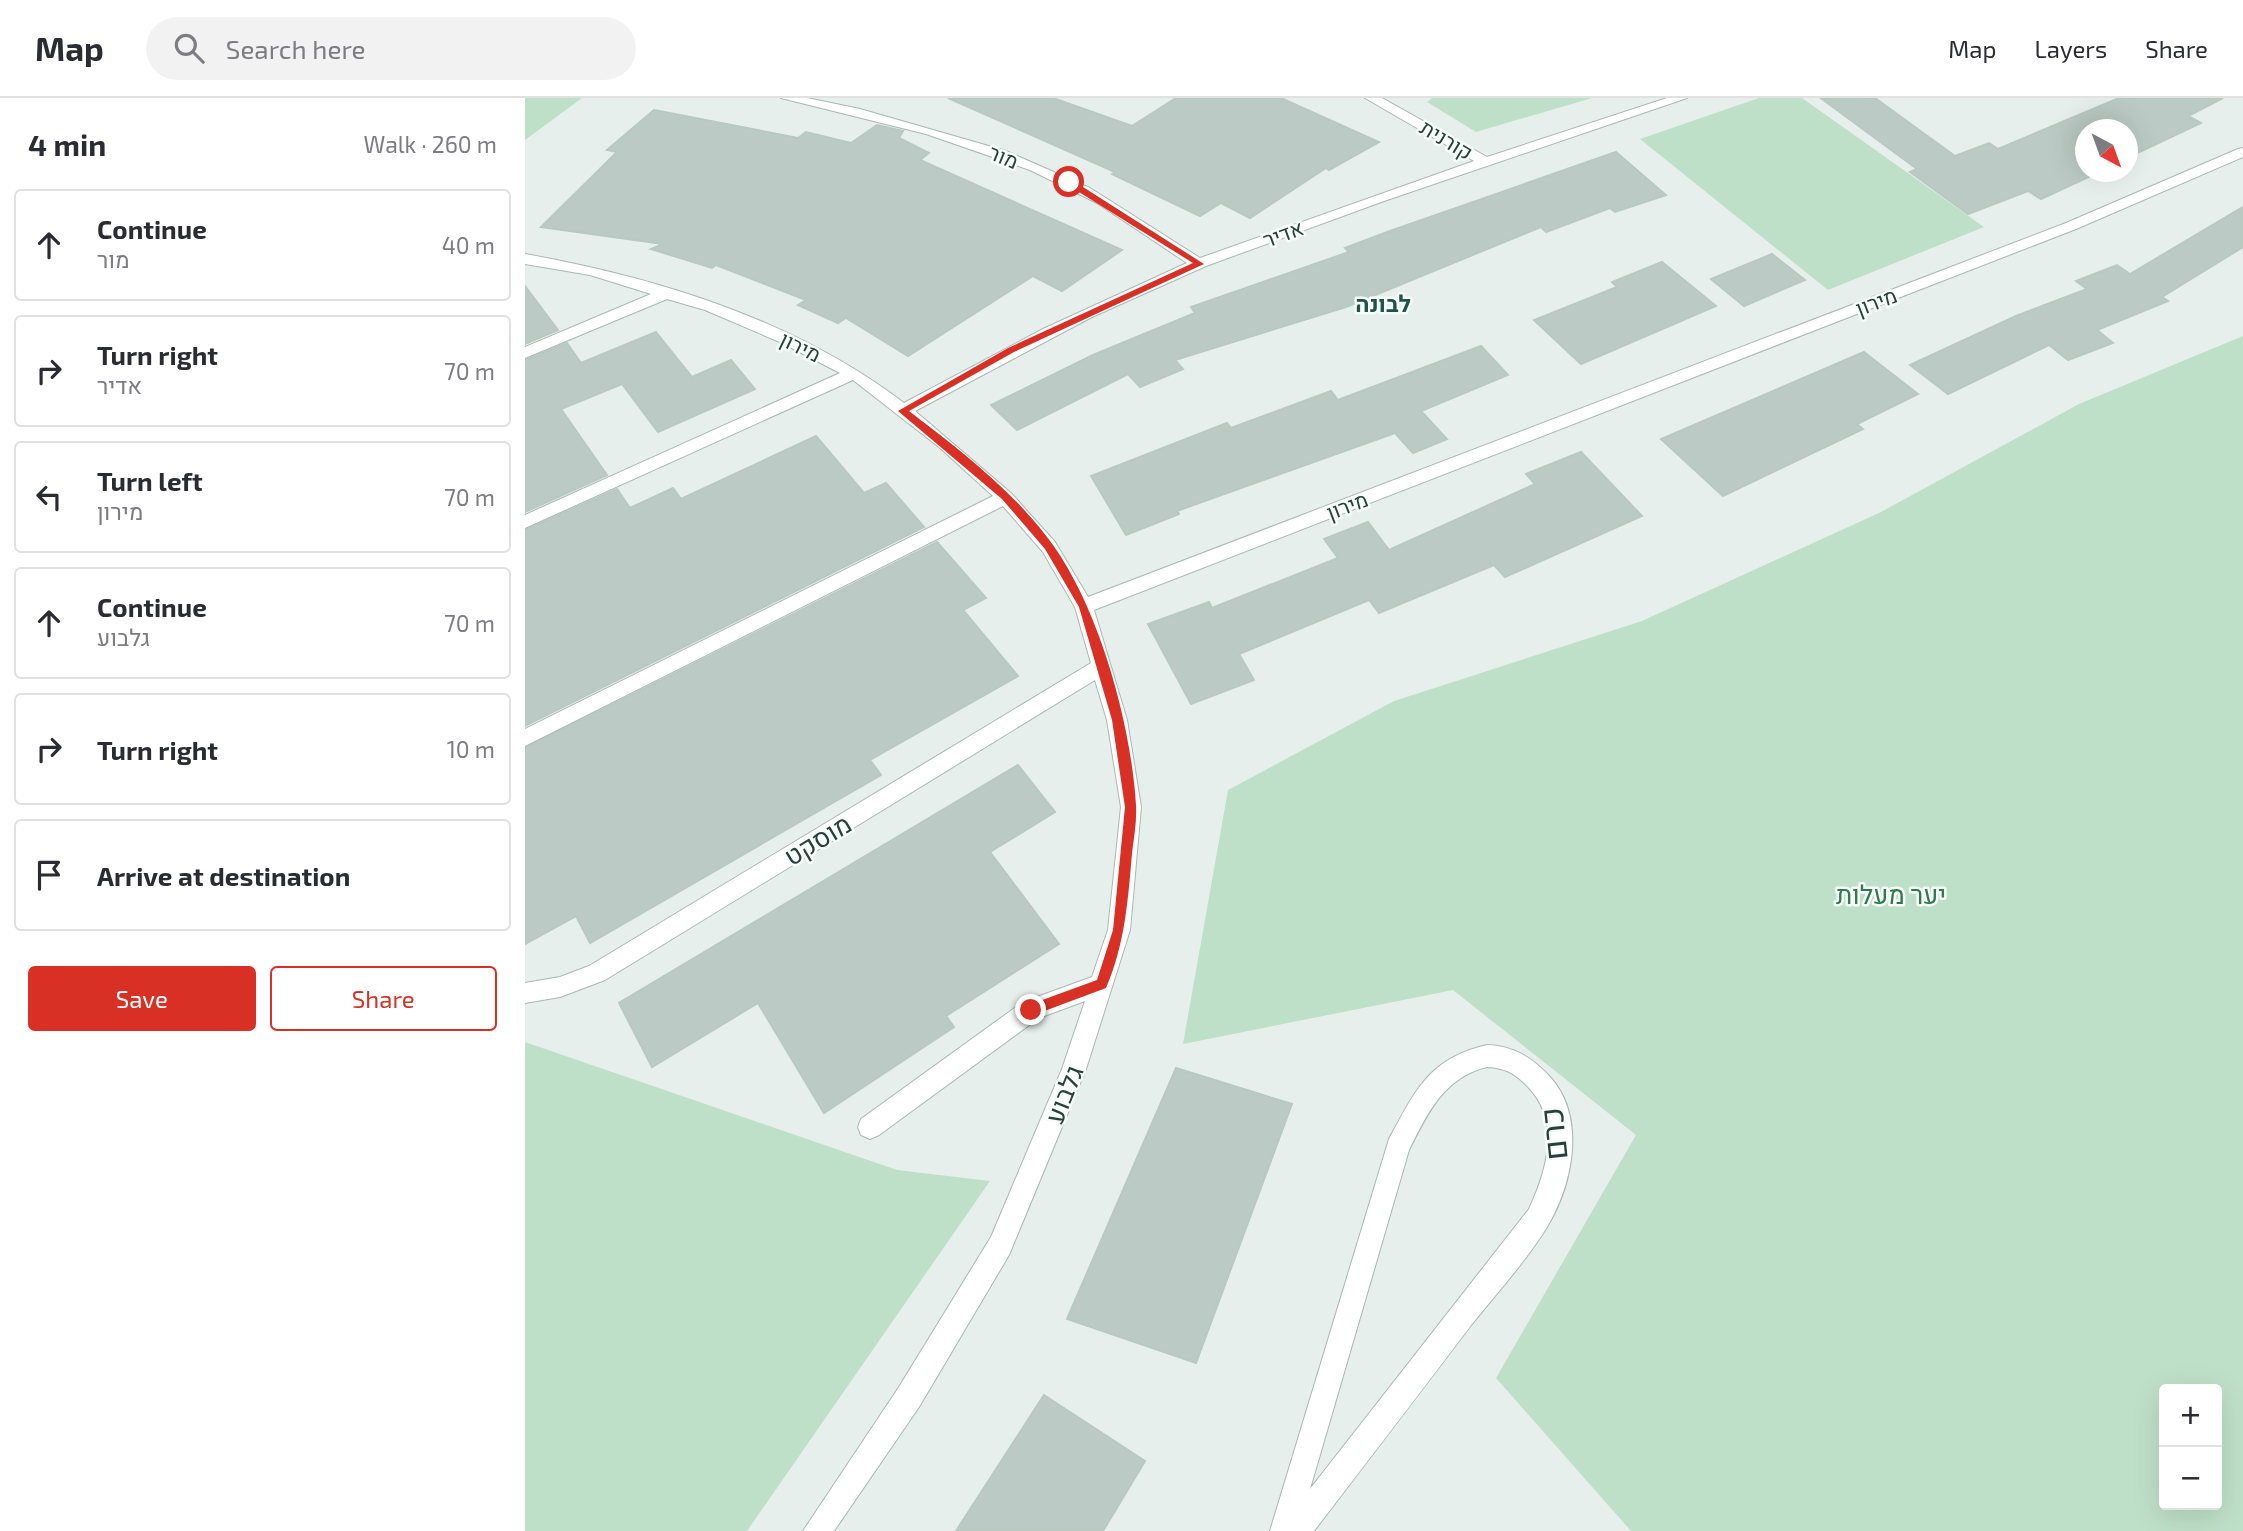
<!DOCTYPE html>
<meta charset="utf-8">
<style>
body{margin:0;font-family:"Exo 2",Heebo,sans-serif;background:#f2f2f3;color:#2b2b33}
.controls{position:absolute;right:21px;bottom:21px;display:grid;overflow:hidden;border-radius:7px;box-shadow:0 7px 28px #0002}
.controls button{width:63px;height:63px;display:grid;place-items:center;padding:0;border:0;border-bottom:2px solid #e1e1e2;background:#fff;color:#2b2b33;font:35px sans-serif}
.compass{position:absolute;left:1550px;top:21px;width:63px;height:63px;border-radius:50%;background:#fff;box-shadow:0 7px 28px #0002;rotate:139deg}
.stop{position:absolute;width:21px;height:21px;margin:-16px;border:5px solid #d93025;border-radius:50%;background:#fff}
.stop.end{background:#d93025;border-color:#fff;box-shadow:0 2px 7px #0008}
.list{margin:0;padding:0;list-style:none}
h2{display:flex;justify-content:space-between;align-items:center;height:91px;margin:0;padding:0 28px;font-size:30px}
h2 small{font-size:23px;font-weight:400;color:#7c7c81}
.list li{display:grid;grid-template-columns:46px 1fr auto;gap:21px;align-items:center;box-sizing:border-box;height:112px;margin:0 14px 14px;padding:0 14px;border:2px solid #e1e1e2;border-radius:7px}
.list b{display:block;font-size:26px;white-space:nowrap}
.list p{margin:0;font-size:23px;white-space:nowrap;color:#7c7c81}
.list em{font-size:23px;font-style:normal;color:#7c7c81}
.actions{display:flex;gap:14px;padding:21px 28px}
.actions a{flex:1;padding:16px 0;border:2px solid #d93025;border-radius:7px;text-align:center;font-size:24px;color:#d93025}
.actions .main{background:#d93025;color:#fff}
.icon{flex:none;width:38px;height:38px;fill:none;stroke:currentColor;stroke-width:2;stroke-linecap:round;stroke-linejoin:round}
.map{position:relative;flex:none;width:1718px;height:1433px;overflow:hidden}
header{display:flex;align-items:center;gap:42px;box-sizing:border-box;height:98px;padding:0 35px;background:#fff;border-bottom:2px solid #e1e1e2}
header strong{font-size:33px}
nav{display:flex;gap:38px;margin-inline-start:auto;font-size:24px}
.search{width:490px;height:63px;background:#f2f2f3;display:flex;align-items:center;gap:18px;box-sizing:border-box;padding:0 24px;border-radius:38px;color:#7c7c81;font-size:26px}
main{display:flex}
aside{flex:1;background:#fff}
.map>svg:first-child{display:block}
.green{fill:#bfe0c8;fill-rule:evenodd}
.building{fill:#bbcac4;stroke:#b8c9c2;stroke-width:2}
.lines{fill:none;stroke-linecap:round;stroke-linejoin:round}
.minor-casing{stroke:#a8b8b2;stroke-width:2}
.minor{fill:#fff;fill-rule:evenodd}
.route{fill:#d93025}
.labels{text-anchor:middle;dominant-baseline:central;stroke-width:5;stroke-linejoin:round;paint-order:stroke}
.far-street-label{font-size:21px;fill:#24423a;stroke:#f7fbf9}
.far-neighbourhood-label{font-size:23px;font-weight:bold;fill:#1f5548;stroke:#f7fbf9}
.street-label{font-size:26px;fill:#24423a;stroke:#f7fbf9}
.park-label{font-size:26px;fill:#2d7a4b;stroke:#f7fbf9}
.near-street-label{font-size:32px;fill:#24423a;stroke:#f7fbf9}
</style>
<header>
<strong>Map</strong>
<div class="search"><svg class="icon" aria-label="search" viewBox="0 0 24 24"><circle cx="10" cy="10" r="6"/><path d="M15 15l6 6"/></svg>Search here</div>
<nav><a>Map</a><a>Layers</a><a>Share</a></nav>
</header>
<main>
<aside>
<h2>4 min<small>Walk · 260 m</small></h2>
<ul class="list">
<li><svg class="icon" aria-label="ahead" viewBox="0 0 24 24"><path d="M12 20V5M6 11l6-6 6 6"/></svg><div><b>Continue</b><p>מור</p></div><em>40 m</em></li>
<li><svg class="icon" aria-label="right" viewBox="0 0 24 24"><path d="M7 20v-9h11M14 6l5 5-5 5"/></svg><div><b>Turn right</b><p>אדיר</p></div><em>70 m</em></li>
<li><svg class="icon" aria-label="left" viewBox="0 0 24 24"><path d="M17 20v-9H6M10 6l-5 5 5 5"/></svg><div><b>Turn left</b><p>מירון</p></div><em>70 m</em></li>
<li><svg class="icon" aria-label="ahead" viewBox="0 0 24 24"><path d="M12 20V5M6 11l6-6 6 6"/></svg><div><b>Continue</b><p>גלבוע</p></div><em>70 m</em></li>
<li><svg class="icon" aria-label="right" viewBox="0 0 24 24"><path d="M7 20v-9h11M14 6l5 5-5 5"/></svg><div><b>Turn right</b></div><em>10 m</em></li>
<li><svg class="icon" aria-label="arrive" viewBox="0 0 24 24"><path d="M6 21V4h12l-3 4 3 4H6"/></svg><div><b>Arrive at destination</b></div></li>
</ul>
<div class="actions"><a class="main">Save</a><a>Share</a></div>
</aside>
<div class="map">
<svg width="1718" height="1433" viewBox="0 0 1718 1433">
<rect width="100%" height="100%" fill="#e6efeb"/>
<g class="green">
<polygon points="0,0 57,0 0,42"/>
<polygon points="907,0 1067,0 951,34 902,4"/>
<polygon points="1234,0 1277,0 1459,129 1303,192 1115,41"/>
<path d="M1718,238v1195h-612l-135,-153 140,-243 -183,-145 -270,54 45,-254 166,-89 248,-80 239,-109 198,-108zM1639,1291h53v116h-53z"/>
<polygon points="0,944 372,1072 465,1083 222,1433 0,1433"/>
</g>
<g class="building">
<polygon points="423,0 528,0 607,28 651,0 756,0 854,44 804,72 801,70 725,120 696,105 675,118 587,76 590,74"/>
<polygon points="1350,0 1430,58 1464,45 1473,51 1594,0 1698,0 1663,18 1676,25 1602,60 1602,32 1560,32 1560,74 1574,74 1516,101 1503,93 1443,116 1385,74 1392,71 1297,1"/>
<polygon points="129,12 273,40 281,34 326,45 352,27 378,33 374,40 404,55 395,62 597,152 537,193 508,178 383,258 321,220 313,225 273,207 281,202 191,167 187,170 126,151 138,146 16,129 92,54 82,52"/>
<polygon points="1091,54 1141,97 1090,114 1085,110 1021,134 1016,129 821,209 650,262 658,271 615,289 603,276 492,332 466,307 568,257 670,215 666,209 824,154 820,150 865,133"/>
<polygon points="1718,109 1718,149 1637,199 1643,203 1572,232 1588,245 1543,262 1524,247 1423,296 1385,267 1491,218 1562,191 1551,183 1592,167 1605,176"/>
<polygon points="1247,156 1280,182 1219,208 1186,181"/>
<polygon points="1137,164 1191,208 1056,266 1009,222 1092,189 1087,184"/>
<polygon points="0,188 33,232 0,246"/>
<polygon points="131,234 167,279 206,262 230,291 133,334 97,286 36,311 82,377 0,414 0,262 42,245 56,265"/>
<polygon points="956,248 983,277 896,313 922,341 888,355 870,335 652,413 654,416 601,437 566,378 702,325 706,330 806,293 813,302"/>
<polygon points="1339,254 1393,296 1332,326 1338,331 1198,398 1136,341"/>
<polygon points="291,338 339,395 361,385 399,429 0,628 0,432 92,391 105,410 148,390 156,401"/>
<polygon points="1056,354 1117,418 980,479 969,467 854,515 844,502 714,556 729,582 666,606 623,526 684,504 687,510 813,460 799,441 843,424 864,452 1010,386 1001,376"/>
<polygon points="412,444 461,500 438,512 493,578 345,662 356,677 65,845 51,818 0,846 0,650"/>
<polygon points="493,667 530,714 465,754 534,846 421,918 429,929 299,1015 233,905 127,969 94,905"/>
<polygon points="651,970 767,1006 671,1265 542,1221"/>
<polygon points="519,1297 620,1363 578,1433 431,1433"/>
</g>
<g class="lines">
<g class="minor-casing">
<g id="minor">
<path d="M256,0h26l53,11 146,42 84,37 110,70 274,-97 -109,-63h17l105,59 180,-59h20l-303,103 -178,65 -114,51 -177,94 96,82 44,49 33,55 978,-374 172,-74 5,-1v9l-167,72 -982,381 33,110 14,87 -11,123 -44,139 -77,186 -90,152 -85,124h-31l96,-144 92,-150 71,-168 23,-68 -46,17 -160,117 -9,4 -9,-4 -3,-8 3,-8 162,-117 69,-25 16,-47 13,-123 -14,-87 -12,-40 -490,300 -45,17 -35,6v-20l35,-6 29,-11 502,-303 -16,-56 -32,-55 -40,-46 -478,240v-17l468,-233 -54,-49 -86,-67 -328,148v-13l315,-142 -58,-30 -77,-33 -38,-11 -142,59v-11l126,-53 -61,-19 -65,-11v-10c134,24 270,66 379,149l139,-74 144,-66 -90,-60 -67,-33 -104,-36z"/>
<path d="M962,947c27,1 46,13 64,33 35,40 22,106 -4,149 -21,34 -50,66 -75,97 -52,69 -105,138 -158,207h-44l119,-392c26,-48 40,-81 98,-94zM962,969c19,1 29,7 42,21 32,34 18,82 0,121l-219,280 99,-339c18,-36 35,-73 78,-83z"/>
</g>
</g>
<use href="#minor" class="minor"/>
</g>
<path class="route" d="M541,82h6l132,84 -190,88 -105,59c51,39 106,81 144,134 47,66 78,179 83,260 1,16 -2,32 -4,48 -4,47 -7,91 -26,135l-75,28 -7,-6 2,-4 71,-26 16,-50 12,-123 -13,-87 -33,-113 -34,-58 -43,-50 -104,-88 110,-63 185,-85 -127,-79z"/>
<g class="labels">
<g class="far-street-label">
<text transform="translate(922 41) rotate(31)">קורנית</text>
<text transform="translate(479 58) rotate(22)">מור</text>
<text transform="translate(758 135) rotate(-20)">אדיר</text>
<text transform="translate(1351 203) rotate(-21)">מירון</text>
<text transform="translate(276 248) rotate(26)">מירון</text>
<text transform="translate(822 407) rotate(-21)">מירון</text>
</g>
<g class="far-neighbourhood-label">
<text x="858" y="205">לבונה</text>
</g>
<g class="street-label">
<text transform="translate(292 741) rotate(-31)">מוסקט</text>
<text transform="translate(538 996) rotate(-68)">גלבוע</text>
</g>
<g class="park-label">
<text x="1366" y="795">יער מעלות</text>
</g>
<g class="near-street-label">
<text transform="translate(1027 1036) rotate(-96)">כרם</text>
</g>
</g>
</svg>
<div class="controls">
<button>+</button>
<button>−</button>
</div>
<svg class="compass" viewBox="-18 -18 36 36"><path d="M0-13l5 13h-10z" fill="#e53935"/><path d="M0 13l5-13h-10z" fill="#7c7c81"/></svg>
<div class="stop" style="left:544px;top:84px"></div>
<div class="stop end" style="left:506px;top:912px"></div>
</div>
</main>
